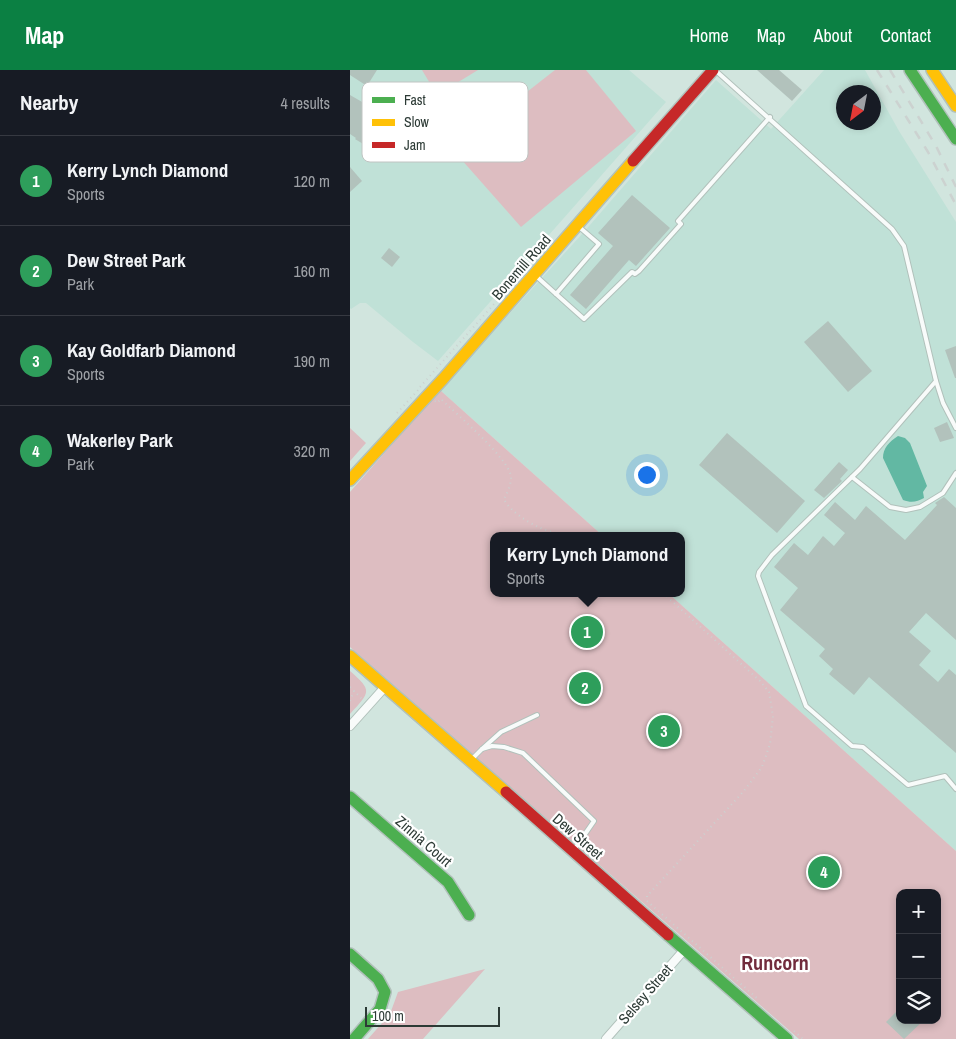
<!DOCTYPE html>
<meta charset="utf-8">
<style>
body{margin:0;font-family:"Archivo Narrow",sans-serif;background:#20242c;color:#f1f3f6}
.controls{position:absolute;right:15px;bottom:15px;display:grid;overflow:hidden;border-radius:10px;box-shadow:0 2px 8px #0003}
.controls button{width:45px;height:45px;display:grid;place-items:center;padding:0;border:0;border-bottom:1px solid #363941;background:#171b24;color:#f1f3f6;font:25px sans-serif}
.compass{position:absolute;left:486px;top:15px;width:45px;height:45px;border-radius:50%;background:#171b24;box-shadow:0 2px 8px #0003;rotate:212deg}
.scale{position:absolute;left:15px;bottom:12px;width:135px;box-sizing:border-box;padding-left:5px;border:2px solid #2c3a35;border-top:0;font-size:14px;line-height:18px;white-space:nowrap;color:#2c3a35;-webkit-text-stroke:4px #fff;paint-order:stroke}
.you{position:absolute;left:296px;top:404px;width:18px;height:18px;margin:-12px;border:4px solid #fff;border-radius:50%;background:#1a73e8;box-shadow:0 0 0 8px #1a73e833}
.badge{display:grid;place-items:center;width:32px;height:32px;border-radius:50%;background:#0b8043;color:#fff;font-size:16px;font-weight:700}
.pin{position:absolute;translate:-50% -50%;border:2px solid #fff;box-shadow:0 1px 5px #0006}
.popup{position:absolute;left:140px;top:462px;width:195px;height:65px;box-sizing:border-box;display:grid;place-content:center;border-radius:10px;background:#171b24;filter:drop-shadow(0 1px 4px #0005);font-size:16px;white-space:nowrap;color:#9ea1a6}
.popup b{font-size:19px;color:#f1f3f6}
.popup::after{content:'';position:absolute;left:50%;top:100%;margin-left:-10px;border:10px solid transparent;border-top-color:#171b24}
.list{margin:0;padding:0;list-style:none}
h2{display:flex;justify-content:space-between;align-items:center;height:65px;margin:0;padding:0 20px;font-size:21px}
h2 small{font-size:16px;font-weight:400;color:#9ea1a6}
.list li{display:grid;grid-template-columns:32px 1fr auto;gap:15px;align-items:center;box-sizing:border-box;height:90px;padding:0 20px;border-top:1px solid #363941}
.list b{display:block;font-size:19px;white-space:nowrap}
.list p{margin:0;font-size:16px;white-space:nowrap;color:#9ea1a6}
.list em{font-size:16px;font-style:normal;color:#9ea1a6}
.icon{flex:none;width:28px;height:28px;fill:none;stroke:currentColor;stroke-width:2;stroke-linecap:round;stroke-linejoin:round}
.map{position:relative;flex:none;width:606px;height:969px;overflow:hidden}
header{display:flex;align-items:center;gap:30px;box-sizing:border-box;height:70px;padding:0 25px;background:#0b8043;color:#fff}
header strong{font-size:24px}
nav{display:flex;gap:28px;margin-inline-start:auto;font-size:18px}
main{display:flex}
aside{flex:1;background:#171b24}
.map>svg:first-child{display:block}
.built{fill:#c0e1d7;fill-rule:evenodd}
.green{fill:#ddbdc1;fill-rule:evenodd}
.water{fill:#62b8a3}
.building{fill:#b2c2bc}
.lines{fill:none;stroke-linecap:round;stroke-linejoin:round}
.lane-casing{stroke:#b1c1bb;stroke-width:6}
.street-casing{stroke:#b1c1bb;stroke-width:10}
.fast-casing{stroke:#b1c1bb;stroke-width:14}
.slow-casing{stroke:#b1c1bb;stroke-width:14}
.jam-casing{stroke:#b1c1bb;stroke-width:14}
.path{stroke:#ccd1d0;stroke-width:2;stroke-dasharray:1 4;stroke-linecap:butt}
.lane{stroke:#f8fbfa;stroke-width:4}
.street{stroke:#f8fbfa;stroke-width:8}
.fast{stroke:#4caf50;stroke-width:11}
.slow{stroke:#ffc107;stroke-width:11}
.jam{stroke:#c62828;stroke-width:11}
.rail{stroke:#ccd2d0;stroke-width:2.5;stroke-dasharray:9 9;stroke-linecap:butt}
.labels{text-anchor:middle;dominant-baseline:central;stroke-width:4.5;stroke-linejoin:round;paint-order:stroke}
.street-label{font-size:15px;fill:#2c3a35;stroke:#fff}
.district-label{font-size:20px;font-weight:bold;fill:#712b3c;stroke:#fff}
.key{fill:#fff;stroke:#c0c4c2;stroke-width:1}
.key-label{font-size:14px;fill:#2c3a35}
</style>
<header>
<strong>Map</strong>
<nav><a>Home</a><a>Map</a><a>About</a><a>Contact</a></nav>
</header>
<main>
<aside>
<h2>Nearby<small>4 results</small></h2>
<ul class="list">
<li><span class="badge" style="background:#2e9e5b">1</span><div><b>Kerry Lynch Diamond</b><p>Sports</p></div><em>120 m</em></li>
<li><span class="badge" style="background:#2e9e5b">2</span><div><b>Dew Street Park</b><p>Park</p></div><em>160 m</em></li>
<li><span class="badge" style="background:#2e9e5b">3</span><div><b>Kay Goldfarb Diamond</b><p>Sports</p></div><em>190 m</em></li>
<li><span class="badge" style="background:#2e9e5b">4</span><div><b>Wakerley Park</b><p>Park</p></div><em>320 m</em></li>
</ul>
</aside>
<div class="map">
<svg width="606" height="969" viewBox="0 0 606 969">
<rect width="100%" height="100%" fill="#d1e5de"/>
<g class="built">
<polygon points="0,0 279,0 316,32 88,291 63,272 16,233 10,233 1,239 0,238"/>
<path d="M474,0h41l34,61 57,91v629l-288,-258h13v-57h-78l-163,-146 143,-157 133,-153 55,49zM493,22h31v30h-31z"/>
</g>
<g class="green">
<polygon points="72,0 128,0 87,25"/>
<polygon points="205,0 236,0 286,61 171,157 103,80"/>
<path d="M90,320l163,146h-110v57h175l288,258v188h-157l-449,-392v-155zM550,823h37v127h-37z"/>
<polygon points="0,358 16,373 0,391"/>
<path d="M0,601c23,20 20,21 0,43z"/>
<polygon points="135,899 73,969 18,969 40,944 48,922"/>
</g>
<path class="water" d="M548,366l7,2 5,5 17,43 -4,6 1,6c-7,4 -13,5 -21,2l-20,-42c0,-10 6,-16 15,-22z"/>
<g class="building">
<polygon points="0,0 27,0 17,16 0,5"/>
<polygon points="407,0 429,0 452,20 442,31"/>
<polygon points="0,25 52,55 43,70 45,71 36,88 5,69 6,68 0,64"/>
<polygon points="0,97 12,111 0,122"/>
<polygon points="282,125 320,158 286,196 279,190 236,239 220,225 263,176 248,163"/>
<polygon points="39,178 50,187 42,197 31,188"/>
<polygon points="478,251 522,301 498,322 454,272"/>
<polygon points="606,276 606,308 605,308 595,280"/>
<polygon points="597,352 604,368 590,372 584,358"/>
<polygon points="377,363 455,431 427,463 349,395"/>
<polygon points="489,392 498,400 490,409 492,411 474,428 464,420"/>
<polygon points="594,427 606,438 606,570 576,543 559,562 581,581 569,595 588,612 599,599 606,605 606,683 519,607 504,625 479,604 483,599 469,586 475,579 430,540 448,518 424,497 444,473 458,485 473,466 484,476 495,463 474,445 485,432 505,450 516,436 555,470 587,435 585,433"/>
<polygon points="550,938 550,950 574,950 554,969 536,952"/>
</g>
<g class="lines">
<g class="lane-casing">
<g id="lane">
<polyline points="365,0 542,159 554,176 586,311 510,399 422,485 409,502 408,506 456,636 502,676 513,677 558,715 595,706 606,719"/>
<polyline points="186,206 206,224 249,174 228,156"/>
<polyline points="206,224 234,249 282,202 285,204 289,201 331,154 328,151 420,47"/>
<polyline points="586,311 593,333 606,358"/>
<polyline points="502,407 540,437 556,440 570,437 593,423 606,403"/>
<polyline points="132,679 151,662 187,645"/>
<polyline points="121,690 132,679 142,676 154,677 173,683 244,751 224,780"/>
</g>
</g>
<g class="street-casing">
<g id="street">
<polyline points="0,656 35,617"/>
<polyline points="256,969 335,879"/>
</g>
</g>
<g class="fast-casing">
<g id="fast">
<polyline points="560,0 606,69"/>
<polyline points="0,727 98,812 119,845"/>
<polyline points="318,865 437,969"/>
<polyline points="0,884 28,909 35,922 30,939 4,969"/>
</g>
</g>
<g class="slow-casing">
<g id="slow">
<polyline points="582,0 606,36"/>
<polyline points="0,410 93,309 283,91"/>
<polyline points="0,586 156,722"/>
</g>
</g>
<g class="jam-casing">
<g id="jam">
<polyline points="283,91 363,0"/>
<polyline points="156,722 318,865"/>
</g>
</g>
<g class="path">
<polyline points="70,317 153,224"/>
<path d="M85,331l2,2 4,-4c14,14 69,60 70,78 0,8 -4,16 -7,22 6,14 34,30 48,33 12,4 28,1 40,1l4,3"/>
<polyline points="47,343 70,318"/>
<polyline points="313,523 410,611 419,622 423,646 420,674 412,697 393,722 297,826 297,831 408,929"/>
<polyline points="0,617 13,630"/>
<polyline points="0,631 4,621"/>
<polyline points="444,961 453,969"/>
</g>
<use href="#lane" class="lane"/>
<use href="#street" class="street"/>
<use href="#fast" class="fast"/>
<use href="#slow" class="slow"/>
<use href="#jam" class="jam"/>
<g class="rail">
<polyline points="527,0 578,82 606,135"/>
<polyline points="540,0 586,76 606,117"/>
</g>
</g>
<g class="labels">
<g class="street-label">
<text transform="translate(171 197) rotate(-49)">Bonemill Road</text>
<text transform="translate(228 766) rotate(41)">Dew Street</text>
<text transform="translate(74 771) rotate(41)">Zinnia Court</text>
<text transform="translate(295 924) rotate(-49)">Selsey Street</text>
</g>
<g class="district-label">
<text x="425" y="892">Runcorn</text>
</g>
</g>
<rect x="12" y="12" width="166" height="80" rx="8" class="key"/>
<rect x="22" y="27" width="23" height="6" fill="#4caf50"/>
<rect x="22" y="49" width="23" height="7" fill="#ffc107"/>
<rect x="22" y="72" width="23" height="6" fill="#c62828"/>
<g class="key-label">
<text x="54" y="35">Fast</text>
<text x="54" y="57">Slow</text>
<text x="54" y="80">Jam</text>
</g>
</svg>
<div class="controls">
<button>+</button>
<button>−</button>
<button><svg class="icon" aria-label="layers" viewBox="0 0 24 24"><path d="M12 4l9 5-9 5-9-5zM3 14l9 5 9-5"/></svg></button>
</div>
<svg class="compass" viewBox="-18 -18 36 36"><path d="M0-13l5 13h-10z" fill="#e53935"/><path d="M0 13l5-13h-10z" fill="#9ea1a6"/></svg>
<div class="scale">100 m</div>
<div class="you"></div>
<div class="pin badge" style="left:237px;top:562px;background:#2e9e5b">1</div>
<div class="popup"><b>Kerry Lynch Diamond</b>Sports</div>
<div class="pin badge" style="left:235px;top:618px;background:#2e9e5b">2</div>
<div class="pin badge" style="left:314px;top:661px;background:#2e9e5b">3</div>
<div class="pin badge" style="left:474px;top:802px;background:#2e9e5b">4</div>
</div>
</main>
